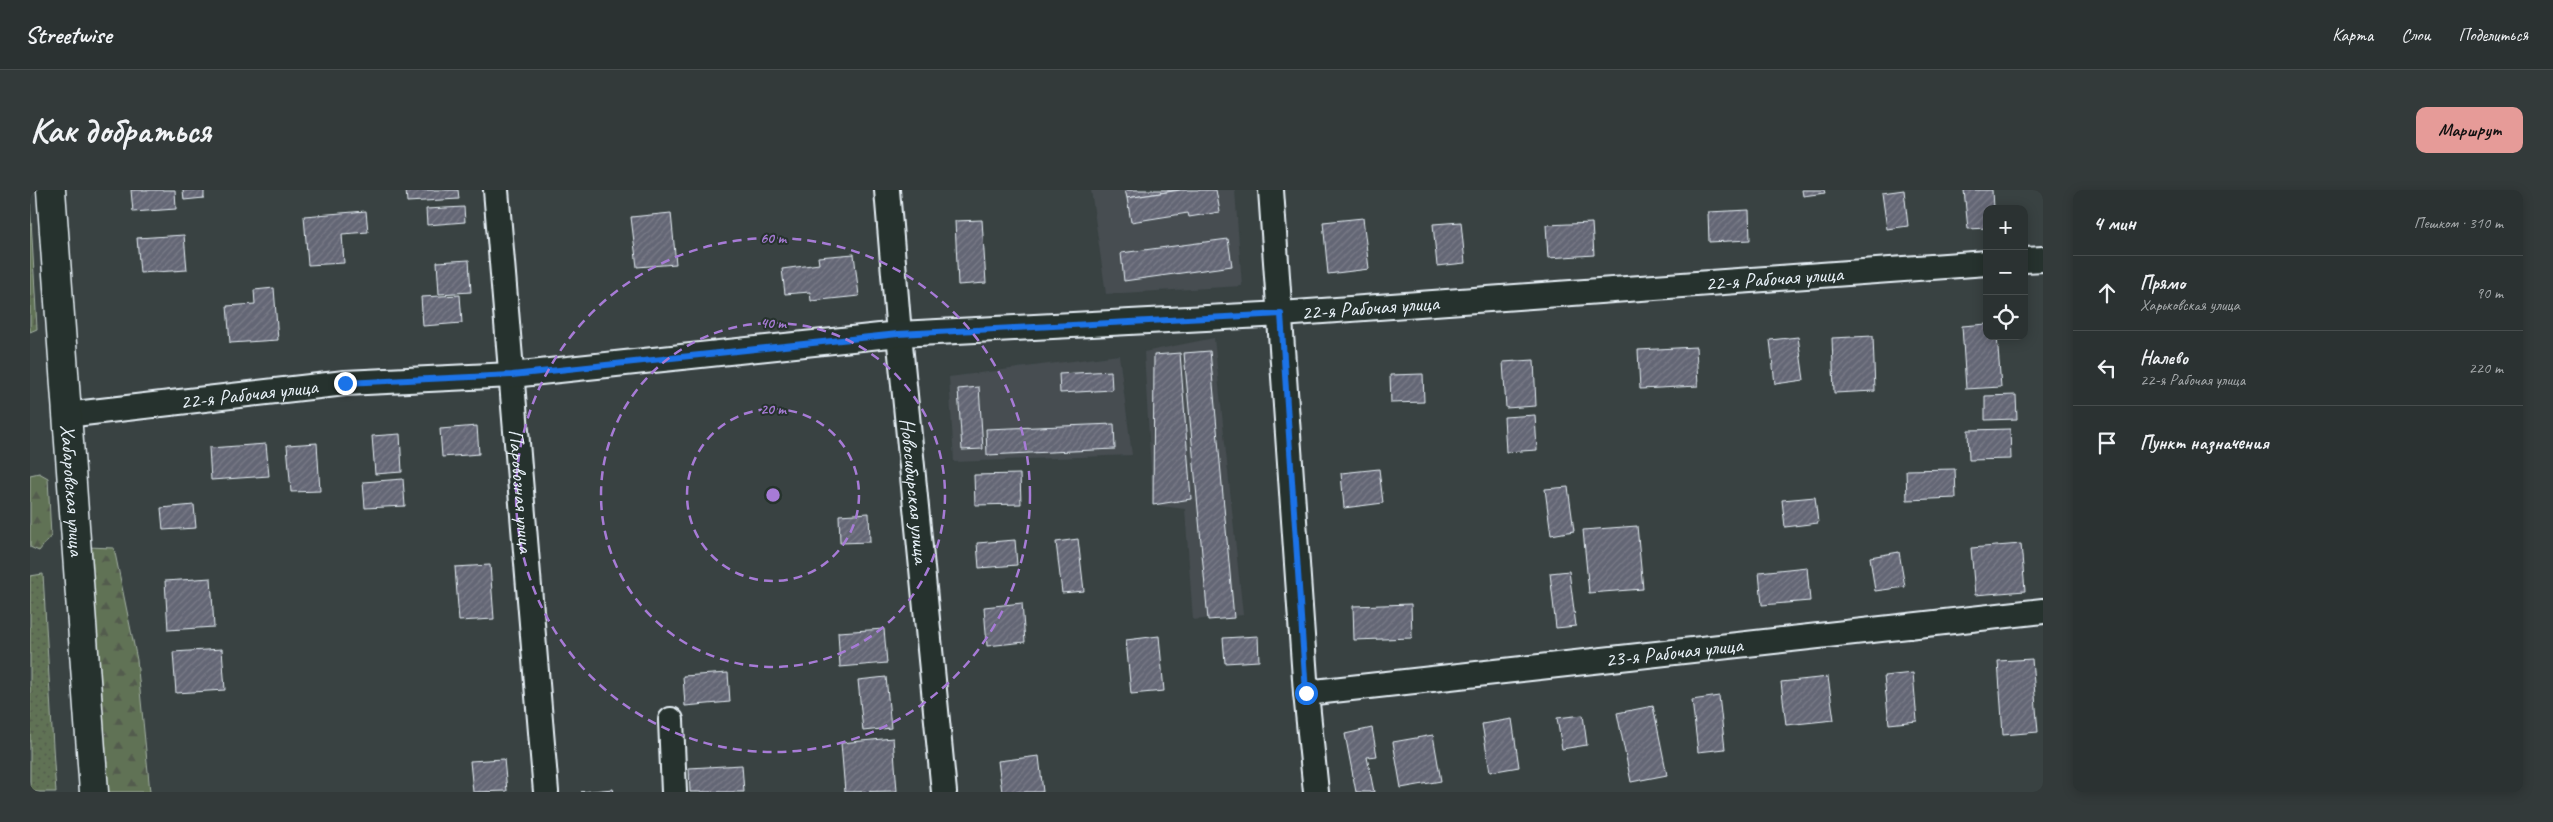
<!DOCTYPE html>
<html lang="ru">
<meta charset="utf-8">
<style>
body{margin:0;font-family:Caveat,sans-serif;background:#333a3a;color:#f1f3f6}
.controls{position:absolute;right:15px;top:15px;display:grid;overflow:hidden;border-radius:10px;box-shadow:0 2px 12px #0003}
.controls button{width:45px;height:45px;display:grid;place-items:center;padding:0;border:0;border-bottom:1px solid #474d4d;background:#2b3232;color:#f1f3f6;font:25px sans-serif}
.stop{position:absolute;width:15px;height:15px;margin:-11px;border:4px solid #1a73e8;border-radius:50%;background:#fff}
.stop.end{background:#1a73e8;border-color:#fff;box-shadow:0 1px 5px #0008}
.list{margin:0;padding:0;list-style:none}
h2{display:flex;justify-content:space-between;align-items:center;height:65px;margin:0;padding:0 20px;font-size:21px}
h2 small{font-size:16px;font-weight:400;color:#a6aaac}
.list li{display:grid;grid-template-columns:32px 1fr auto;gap:15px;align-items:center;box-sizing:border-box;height:75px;padding:0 20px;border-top:1px solid #474d4d}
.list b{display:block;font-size:19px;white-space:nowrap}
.list p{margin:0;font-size:16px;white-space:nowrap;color:#a6aaac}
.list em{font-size:16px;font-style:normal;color:#a6aaac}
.icon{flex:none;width:28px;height:28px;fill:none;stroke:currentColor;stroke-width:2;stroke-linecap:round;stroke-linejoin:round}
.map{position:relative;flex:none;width:2013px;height:602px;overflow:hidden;border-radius:10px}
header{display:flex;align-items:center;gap:30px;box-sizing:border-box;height:70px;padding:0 25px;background:#2b3232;border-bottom:1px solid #474d4d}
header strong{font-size:24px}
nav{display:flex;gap:28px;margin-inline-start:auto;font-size:18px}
.intro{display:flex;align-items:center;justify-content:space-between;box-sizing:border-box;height:120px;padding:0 30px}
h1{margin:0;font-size:35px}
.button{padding:12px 22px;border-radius:10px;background:#e69b98;color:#111;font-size:18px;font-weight:700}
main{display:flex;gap:30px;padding:0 30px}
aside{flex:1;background:#2b3232;border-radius:10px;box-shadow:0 2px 12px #0003}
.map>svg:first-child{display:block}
.built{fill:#464d51}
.grass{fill:url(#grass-dots);stroke:#a4b2a6}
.forest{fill:url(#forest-firs);stroke:#a4b2a6}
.building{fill:url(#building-hatch);stroke:#e8f1f8}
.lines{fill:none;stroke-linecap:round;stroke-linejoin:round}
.street-casing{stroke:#e8f1f8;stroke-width:28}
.secondary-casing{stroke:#e8f1f8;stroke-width:31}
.street{stroke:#26332d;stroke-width:24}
.secondary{stroke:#26332d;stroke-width:28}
.route{stroke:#1a73e8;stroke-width:6}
.ring{fill:none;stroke:#a77bd6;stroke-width:2.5;stroke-dasharray:9 6}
.labels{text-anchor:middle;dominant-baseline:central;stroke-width:4;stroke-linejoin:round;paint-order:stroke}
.street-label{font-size:21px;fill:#e8f1f8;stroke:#26332d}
.centre{fill:#a77bd6;stroke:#26332d;stroke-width:2.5}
.ring-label{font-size:15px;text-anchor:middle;font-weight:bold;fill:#a77bd6;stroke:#26332d;stroke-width:4;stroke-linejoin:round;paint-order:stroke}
</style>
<header>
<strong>Streetwise</strong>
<nav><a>Карта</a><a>Слои</a><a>Поделиться</a></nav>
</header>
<div class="intro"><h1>Как добраться</h1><a class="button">Маршрут</a></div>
<main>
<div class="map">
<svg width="2013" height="602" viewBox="0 0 2013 602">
<defs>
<pattern id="grass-dots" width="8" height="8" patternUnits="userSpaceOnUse" patternTransform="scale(1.25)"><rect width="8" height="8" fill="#617254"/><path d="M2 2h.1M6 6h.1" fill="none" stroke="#525b4e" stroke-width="1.8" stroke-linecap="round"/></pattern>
<pattern id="forest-firs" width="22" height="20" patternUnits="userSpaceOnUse" patternTransform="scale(1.25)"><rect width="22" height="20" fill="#617254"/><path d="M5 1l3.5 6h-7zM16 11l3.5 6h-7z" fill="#525b4e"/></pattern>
<pattern id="building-hatch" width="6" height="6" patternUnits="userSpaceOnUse" patternTransform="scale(1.25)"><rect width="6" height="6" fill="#646674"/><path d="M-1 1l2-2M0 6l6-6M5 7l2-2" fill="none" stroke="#7a7c89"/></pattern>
</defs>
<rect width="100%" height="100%" fill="#394242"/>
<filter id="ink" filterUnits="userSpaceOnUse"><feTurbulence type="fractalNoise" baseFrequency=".02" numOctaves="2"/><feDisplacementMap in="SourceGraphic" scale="10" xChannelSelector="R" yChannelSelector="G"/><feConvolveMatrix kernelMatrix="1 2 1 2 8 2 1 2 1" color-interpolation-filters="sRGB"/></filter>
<g filter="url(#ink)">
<g class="built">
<polygon points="1061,0 1205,0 1212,96 1076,104"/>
<polygon points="1184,148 1213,425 1163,430 1155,319 1123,315 1114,162"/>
<polygon points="1089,165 1102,265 924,272 919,187"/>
</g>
<polygon class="grass" points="13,384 24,574 26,602 0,602 0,386"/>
<g class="forest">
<polygon points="0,11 7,139 0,142"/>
<polygon points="9,283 18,288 21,346 9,361 0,357 0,285"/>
<polygon points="57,357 84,358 107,470 120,602 76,602"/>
</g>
<g class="building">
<polygon points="101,0 145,0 146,19 103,22"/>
<polygon points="153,0 174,0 174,8 154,10"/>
<polygon points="376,0 428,0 429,9 377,12"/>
<polygon points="1095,0 1150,0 1097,8"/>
<polygon points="1150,0 1186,0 1190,22 1159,27 1158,23 1101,32 1097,8"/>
<polygon points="1772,0 1794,0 1795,3 1773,6"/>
<polygon points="1874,0 1878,36 1857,39 1852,3"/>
<polygon points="1934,0 1962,0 1963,19 1957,19 1957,38 1938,39"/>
<polygon points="434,17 435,32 397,35 396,19"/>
<polygon points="1719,20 1720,50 1679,52 1678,22"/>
<polygon points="336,21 338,42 312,44 314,73 278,75 274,26"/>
<polygon points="641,23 646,74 607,77 601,27"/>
<polygon points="1333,28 1339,79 1298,84 1293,32"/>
<polygon points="952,30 956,93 928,95 925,31"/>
<polygon points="1431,32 1435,73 1407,76 1403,34"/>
<polygon points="1562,33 1564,65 1518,68 1516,35"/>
<polygon points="154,45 157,80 110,83 107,48"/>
<polygon points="1198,49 1202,76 1094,91 1091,63"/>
<polygon points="824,64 829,106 781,111 780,102 755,104 752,79 789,74 788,67"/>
<polygon points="439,70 441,102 409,104 407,72"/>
<polygon points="244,98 248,150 200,153 197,116 225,114 224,100"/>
<polygon points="430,105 432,133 393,136 391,107"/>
<polygon points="1957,134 1957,146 1967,146 1971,197 1936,199 1932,136"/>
<polygon points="1843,146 1845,201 1804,203 1802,148"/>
<polygon points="1768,147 1774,190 1745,194 1740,150"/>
<polygon points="1666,157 1668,196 1610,199 1608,160"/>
<polygon points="1180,161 1204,428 1178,430 1154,163"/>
<polygon points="1150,163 1161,309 1123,315 1124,165"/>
<polygon points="1504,170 1506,216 1476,218 1473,172"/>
<polygon points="1081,181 1082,200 1030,203 1029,184"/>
<polygon points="1393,184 1394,212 1361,213 1360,185"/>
<polygon points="949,197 953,259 932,260 928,199"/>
<polygon points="1986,205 1987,229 1955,230 1955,206"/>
<polygon points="1505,225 1507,260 1476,262 1474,227"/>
<polygon points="1084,234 1085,259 957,265 956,239"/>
<polygon points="447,236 449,264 412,267 410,239"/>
<polygon points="1980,239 1981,269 1939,270 1938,240"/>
<polygon points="370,244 372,282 345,284 342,246"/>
<polygon points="287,253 290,301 261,302 257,255"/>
<polygon points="236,254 239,286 181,290 179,258"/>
<polygon points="1349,279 1353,313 1314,318 1311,283"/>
<polygon points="1925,279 1926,308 1877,310 1876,280"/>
<polygon points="990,284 991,314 945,315 944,285"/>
<polygon points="373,289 375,316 335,318 333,292"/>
<polygon points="1538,297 1544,341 1521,345 1515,299"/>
<polygon points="1785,307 1788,333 1755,337 1752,310"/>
<polygon points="164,315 166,338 133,340 131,318"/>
<polygon points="839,323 840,352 810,353 809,325"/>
<polygon points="1607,336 1613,399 1559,403 1553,340"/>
<polygon points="1048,349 1054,401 1032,403 1026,352"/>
<polygon points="985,350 987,375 949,378 947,353"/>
<polygon points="1991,354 1995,401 1945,405 1941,358"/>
<polygon points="1869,362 1875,397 1845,401 1840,367"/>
<polygon points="460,375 464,429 429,431 425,377"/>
<polygon points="1777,377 1780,411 1732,415 1729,382"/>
<polygon points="1539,381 1546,436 1526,438 1520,383"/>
<polygon points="181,388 184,437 138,440 135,391"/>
<polygon points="992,413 995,452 957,456 954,417"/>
<polygon points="1381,414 1382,448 1324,450 1323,416"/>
<polygon points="854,439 857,473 810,477 808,442"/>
<polygon points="1129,446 1134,501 1101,504 1096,450"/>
<polygon points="1228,446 1229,471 1195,473 1193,448"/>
<polygon points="192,459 195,500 146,503 143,462"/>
<polygon points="2002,469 2008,542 1973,545 1968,471"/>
<polygon points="698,483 700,512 655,516 653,486"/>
<polygon points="1883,483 1887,531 1859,534 1854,486"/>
<polygon points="856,487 861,538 833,541 828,490"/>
<polygon points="1798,487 1804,530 1756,535 1751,492"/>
<polygon points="1689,506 1695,559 1668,562 1662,510"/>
<polygon points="1623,516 1637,585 1601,592 1587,523"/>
<polygon points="1553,525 1557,555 1532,559 1527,528"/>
<polygon points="1482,529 1489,577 1460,582 1452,534"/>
<polygon points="1342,538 1347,566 1337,567 1344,602 1326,602 1315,544"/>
<polygon points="1403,545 1411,591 1371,598 1363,552"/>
<polygon points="863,548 867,601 815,602 811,553"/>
<polygon points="1009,566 1013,602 972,602 968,571"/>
<polygon points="474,569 477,601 443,602 440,571"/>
<polygon points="712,575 714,602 660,602 659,578"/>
<polygon points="583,599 584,602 551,602"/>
</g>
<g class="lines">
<g class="street-casing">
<g id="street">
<path id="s1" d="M466,0l50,602"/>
<path id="s2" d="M857,0l12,144 45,458"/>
<polyline points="1241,0 1276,503 1286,602"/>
<polyline points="1994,70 2013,69"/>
<path id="s3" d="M36,225l279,-32 167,-8 387,-41 382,-20 706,-51"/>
<path id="s4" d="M1276,503l737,-82"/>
<polyline points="641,530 644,602"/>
</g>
</g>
<g class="secondary-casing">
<g id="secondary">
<path id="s5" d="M21,0l43,602"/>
</g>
</g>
<use href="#street" class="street"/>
<use href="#secondary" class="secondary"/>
</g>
</g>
<g class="lines" filter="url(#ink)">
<polyline class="route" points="315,193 482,185 868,144 1251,124 1276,503"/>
</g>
<g class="ring">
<circle cx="743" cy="305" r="86"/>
<circle cx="743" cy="305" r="172"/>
<circle cx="743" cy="305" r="257"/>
</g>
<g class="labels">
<g class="street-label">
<text stroke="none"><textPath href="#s3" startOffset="1714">22-я Рабочая улица</textPath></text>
<text stroke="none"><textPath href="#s3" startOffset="1309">22-я Рабочая улица</textPath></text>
<text stroke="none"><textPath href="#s3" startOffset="184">22-я Рабочая улица</textPath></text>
<text stroke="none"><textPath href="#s5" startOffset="301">Хабаровская улица</textPath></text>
<text stroke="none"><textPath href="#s1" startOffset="302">Паровозная улица</textPath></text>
<text stroke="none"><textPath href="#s2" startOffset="302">Новосибирская улица</textPath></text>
<text stroke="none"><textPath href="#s4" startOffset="370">23-я Рабочая улица</textPath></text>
</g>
</g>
<circle cx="743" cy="305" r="8" class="centre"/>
<g class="ring-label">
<text x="743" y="53">60 m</text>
<text x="743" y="138">40 m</text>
<text x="743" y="224">20 m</text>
</g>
</svg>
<div class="controls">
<button>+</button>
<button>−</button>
<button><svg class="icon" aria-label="locate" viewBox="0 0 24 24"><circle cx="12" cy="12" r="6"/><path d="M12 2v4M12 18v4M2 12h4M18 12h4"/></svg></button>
</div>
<div class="stop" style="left:1276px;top:503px"></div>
<div class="stop end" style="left:315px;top:193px"></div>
</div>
<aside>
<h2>4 мин<small>Пешком · 310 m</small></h2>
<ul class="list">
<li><svg class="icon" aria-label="ahead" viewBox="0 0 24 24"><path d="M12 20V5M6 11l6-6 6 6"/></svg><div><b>Прямо</b><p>Харьковская улица</p></div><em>90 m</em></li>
<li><svg class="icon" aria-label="left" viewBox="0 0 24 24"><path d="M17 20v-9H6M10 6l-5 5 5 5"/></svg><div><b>Налево</b><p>22-я Рабочая улица</p></div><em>220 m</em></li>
<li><svg class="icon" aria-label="arrive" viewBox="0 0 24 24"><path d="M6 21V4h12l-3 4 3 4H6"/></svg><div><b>Пункт назначения</b></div></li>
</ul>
</aside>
</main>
